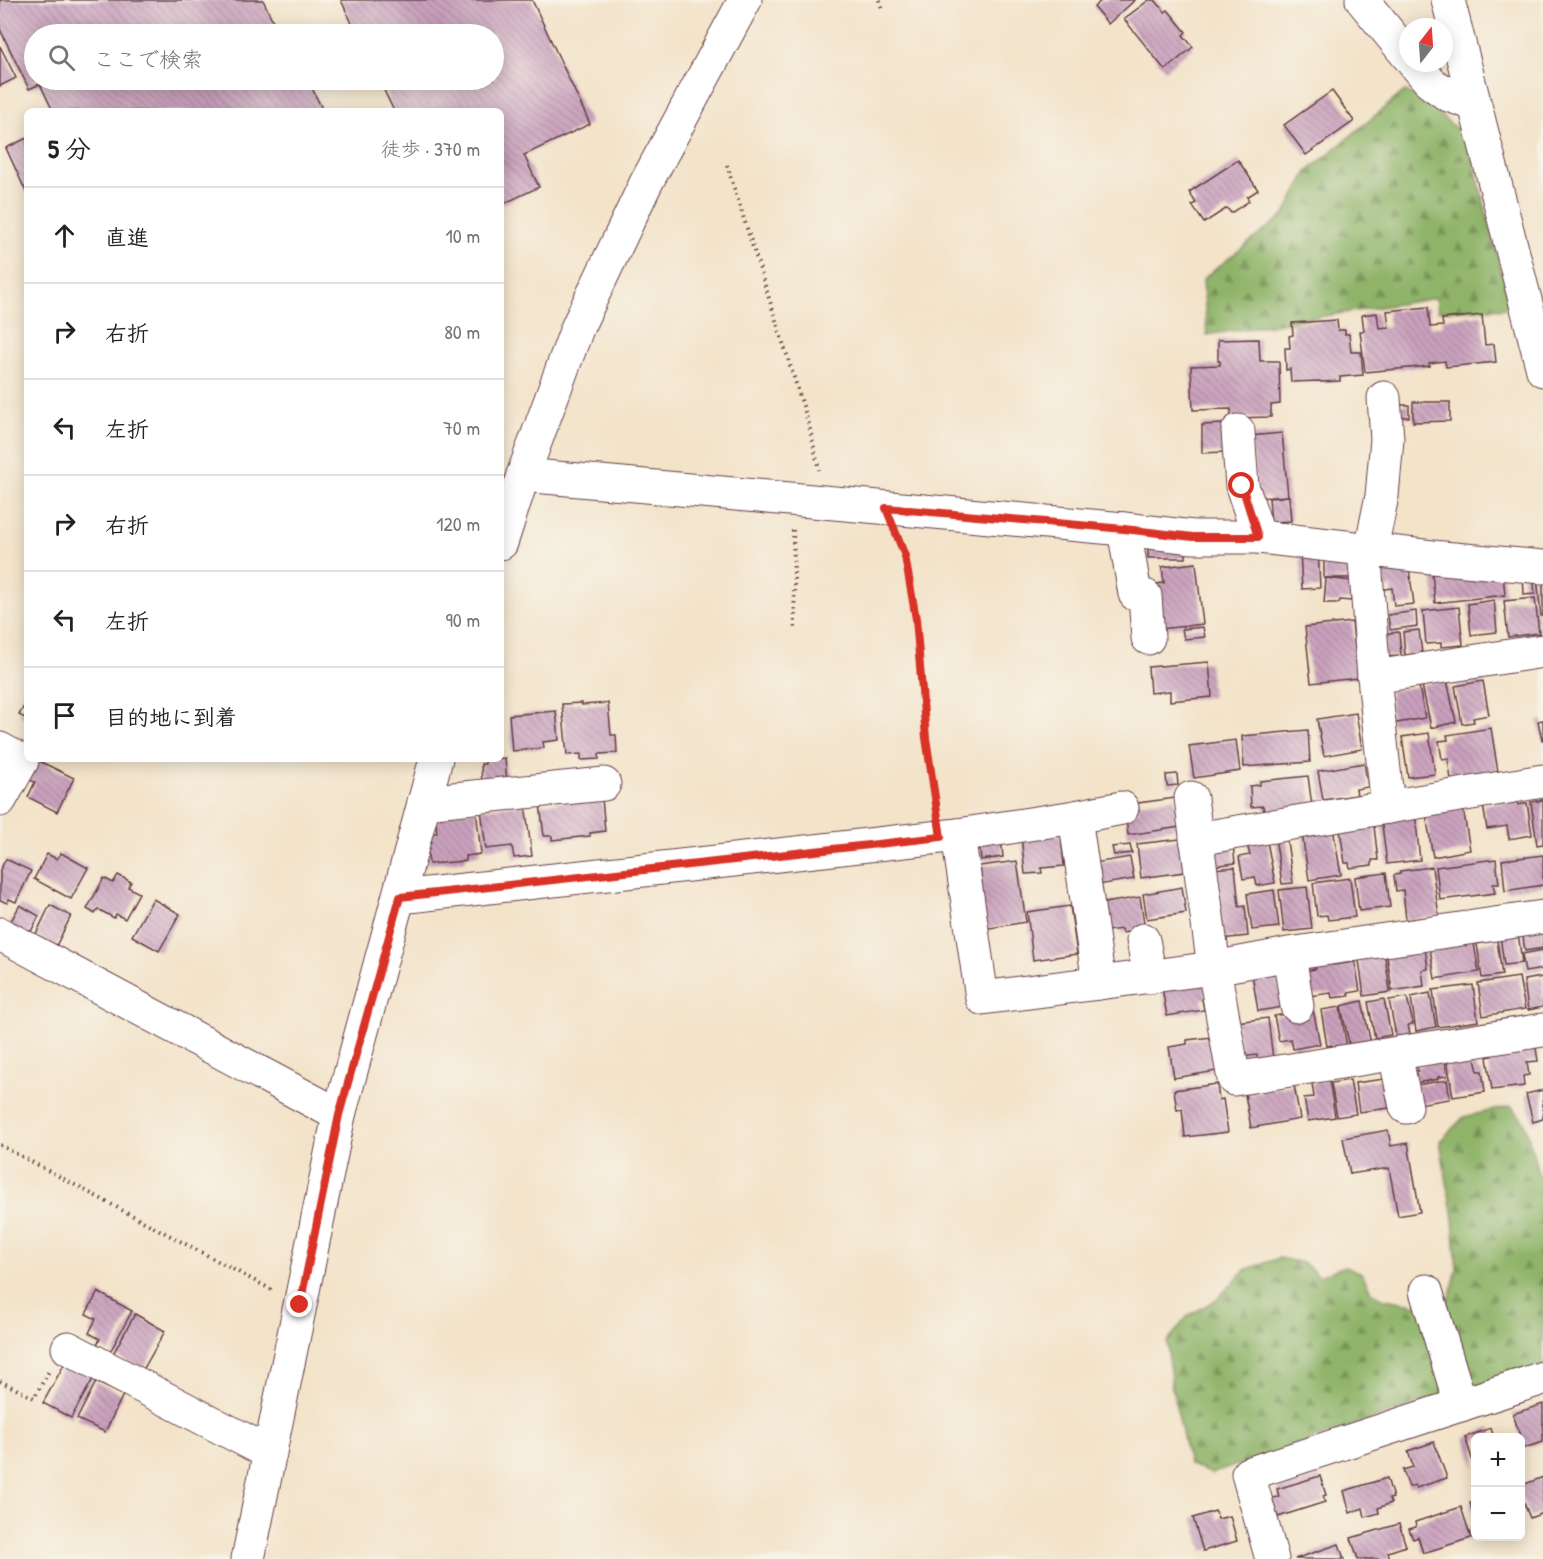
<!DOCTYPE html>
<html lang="ja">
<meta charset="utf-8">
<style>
body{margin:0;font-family:"Patrick Hand","Klee One",sans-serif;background:#f2f2f2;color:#222}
.controls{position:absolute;right:18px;bottom:18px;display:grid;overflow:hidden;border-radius:9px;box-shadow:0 3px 15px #0003}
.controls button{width:54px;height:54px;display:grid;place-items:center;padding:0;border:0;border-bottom:2px solid #e0e0e0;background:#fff;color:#222;font:30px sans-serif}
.compass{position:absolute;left:1399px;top:18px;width:54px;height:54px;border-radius:50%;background:#fff;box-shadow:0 3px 15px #0003;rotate:17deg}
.stop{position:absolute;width:18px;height:18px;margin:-14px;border:4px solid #d93025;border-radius:50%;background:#fff}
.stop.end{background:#d93025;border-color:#fff;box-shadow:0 2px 6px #0008}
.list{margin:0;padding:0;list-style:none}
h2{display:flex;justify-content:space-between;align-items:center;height:78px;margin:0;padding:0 24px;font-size:26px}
h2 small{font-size:20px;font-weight:400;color:#767676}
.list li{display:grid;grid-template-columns:39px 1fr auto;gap:18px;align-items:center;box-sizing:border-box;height:96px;padding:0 24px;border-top:2px solid #e0e0e0}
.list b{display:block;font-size:22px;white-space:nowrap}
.list em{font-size:20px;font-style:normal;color:#767676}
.icon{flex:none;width:33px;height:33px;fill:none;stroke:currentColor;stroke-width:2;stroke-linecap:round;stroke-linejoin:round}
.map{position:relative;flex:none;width:1543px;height:1559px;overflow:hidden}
.search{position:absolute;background:#fff;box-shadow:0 3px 15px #0003;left:24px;top:24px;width:480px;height:66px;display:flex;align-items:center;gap:15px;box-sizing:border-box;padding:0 21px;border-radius:33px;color:#767676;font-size:22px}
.panel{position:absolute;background:#fff;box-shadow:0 3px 15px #0003;left:24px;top:108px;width:480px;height:654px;border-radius:9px}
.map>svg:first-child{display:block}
.forest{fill:url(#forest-firs);stroke:#6c6a4a;stroke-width:1.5}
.building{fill:url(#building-back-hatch)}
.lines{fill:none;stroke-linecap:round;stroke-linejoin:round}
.minor-casing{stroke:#633c43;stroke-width:35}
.path{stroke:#633c43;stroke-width:4;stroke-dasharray:1.5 4.5;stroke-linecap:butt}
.minor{stroke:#fff;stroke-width:33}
.route{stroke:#d93025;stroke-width:8}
</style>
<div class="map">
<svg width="1543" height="1559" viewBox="0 0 1543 1559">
<defs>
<pattern id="forest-firs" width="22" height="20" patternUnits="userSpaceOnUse" patternTransform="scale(1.5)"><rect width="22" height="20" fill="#8fb469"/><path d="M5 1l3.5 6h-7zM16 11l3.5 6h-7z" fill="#779257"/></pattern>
<pattern id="building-back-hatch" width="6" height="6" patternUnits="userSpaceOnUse" patternTransform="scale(1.5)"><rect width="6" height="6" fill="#caa2be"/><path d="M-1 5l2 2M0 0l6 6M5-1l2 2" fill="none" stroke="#a6839b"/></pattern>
</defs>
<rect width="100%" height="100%" fill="#f7f3e8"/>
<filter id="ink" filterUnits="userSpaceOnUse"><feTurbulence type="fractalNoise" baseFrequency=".0167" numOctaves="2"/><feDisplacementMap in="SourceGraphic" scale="12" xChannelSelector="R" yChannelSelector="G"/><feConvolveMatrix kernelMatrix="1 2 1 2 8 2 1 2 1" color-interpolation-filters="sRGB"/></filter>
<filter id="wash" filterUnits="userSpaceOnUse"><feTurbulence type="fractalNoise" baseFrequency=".008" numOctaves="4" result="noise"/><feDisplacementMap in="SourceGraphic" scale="24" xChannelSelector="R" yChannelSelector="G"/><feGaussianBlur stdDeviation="1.35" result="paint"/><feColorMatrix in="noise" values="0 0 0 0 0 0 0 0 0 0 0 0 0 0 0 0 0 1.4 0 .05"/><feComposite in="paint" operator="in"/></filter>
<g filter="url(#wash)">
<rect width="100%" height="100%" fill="#f3e3c9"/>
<g class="forest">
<polygon points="1405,91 1435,111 1468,138 1510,308 1438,311 1436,298 1207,335 1203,279 1285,214 1307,172"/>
<polygon points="1511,1106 1524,1121 1543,1190 1543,1366 1478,1387 1466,1381 1444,1395 1211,1474 1189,1464 1172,1388 1167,1342 1188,1316 1217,1299 1245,1270 1279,1258 1304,1263 1319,1276 1345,1266 1362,1273 1371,1292 1384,1299 1413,1304 1434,1305 1450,1298 1457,1269 1453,1218 1440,1141 1464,1117"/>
</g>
<g id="blocks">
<g class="building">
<polygon points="0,0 263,0 279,34 34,34 34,80 308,80 323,111 53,111 40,84 29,89 0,29"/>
<polygon points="341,0 532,0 590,124 524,155 539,187 501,205 501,111 394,111 379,80 494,80 494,34 357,34"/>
<polygon points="1102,0 1135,0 1108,24 1094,7"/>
<polygon points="1149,0 1155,0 1165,12 1168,10 1186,32 1183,35 1193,47 1165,70 1124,19"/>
<polygon points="0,46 16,78 0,86"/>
<polygon points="1332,91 1354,121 1306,155 1284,125"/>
<polygon points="27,138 27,194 6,148"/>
<polygon points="1238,160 1258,190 1247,197 1249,201 1231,213 1227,208 1204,223 1192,205 1196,203 1189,192"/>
<polygon points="1428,307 1430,327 1443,326 1442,319 1482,315 1485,345 1494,344 1496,362 1446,367 1445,361 1429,363 1430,366 1365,372 1360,331 1364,331 1362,315 1377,313 1379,328 1389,327 1387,311"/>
<polygon points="1337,320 1338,330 1345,330 1345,334 1349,334 1351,352 1361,352 1363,375 1340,377 1340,381 1321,382 1320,381 1291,382 1290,369 1286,370 1285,348 1290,348 1289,336 1293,335 1292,323"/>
<polygon points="1259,339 1260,361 1279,361 1280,404 1271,405 1271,417 1231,418 1231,409 1193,410 1191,366 1220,365 1220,361 1218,361 1218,340"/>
<polygon points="1413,402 1450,402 1450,421 1413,422"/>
<polygon points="1398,405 1409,405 1409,417 1397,417"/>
<polygon points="1224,424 1224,452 1202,453 1202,425"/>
<polygon points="1282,433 1288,496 1258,498 1250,436"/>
<polygon points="1289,496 1291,521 1271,522 1269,498"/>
<polygon points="1186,540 1186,558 1148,558 1148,541"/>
<polygon points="1318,548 1320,588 1302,589 1300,549"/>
<polygon points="1324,550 1350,556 1350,578 1324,578"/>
<polygon points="1408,562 1414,604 1394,606 1392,588 1378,590 1374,566"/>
<polygon points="1196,563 1203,624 1160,629 1156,584 1164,583 1162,567"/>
<polygon points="1483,569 1503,573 1505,595 1435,603 1432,574"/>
<polygon points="1533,573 1535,594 1524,595 1523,574"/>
<polygon points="1543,576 1543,616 1541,616 1537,577"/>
<polygon points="1326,578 1352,581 1351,601 1340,600 1339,603 1324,603"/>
<polygon points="1535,598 1539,633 1508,637 1504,601"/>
<polygon points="1494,600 1497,632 1471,635 1468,604"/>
<polygon points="1459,607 1463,645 1441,647 1441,643 1426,644 1423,611"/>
<polygon points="1416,611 1417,626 1390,630 1388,615"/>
<polygon points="1352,622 1358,678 1311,683 1305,627"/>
<polygon points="1203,627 1205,637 1184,639 1182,629"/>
<polygon points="1419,630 1422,653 1405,655 1403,632"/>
<polygon points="1399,632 1401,656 1384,657 1382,634"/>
<polygon points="1209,662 1212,697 1170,701 1170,691 1150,693 1148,667"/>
<polygon points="1447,680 1456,722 1431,728 1422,685"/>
<polygon points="1483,681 1489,715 1473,718 1474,722 1462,724 1455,686"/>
<polygon points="1419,686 1425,718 1391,724 1390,691"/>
<polygon points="27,701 27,719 19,715"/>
<polygon points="582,703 582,705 608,703 611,735 616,735 617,753 599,754 599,759 581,760 581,754 567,755 562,704"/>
<polygon points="556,711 559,740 543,742 544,748 512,751 509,715"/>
<polygon points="1356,713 1362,749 1324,756 1317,719"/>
<polygon points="1543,720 1543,740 1542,740 1538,721"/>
<polygon points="1491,728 1498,772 1451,780 1448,758 1442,759 1439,741 1448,740 1447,735"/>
<polygon points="1308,730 1310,762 1244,767 1242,736"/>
<polygon points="1429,733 1435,774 1408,777 1402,737"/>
<polygon points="1236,740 1240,771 1194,778 1189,746"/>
<polygon points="505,758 507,783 482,785 481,764 485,764 485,760"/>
<polygon points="37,760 74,778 57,812 28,797 35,782 27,779"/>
<polygon points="1364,763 1368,787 1356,789 1357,795 1323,800 1318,771"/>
<polygon points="1177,774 1178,785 1167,786 1166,775"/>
<polygon points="1308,776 1312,806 1264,811 1263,806 1251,807 1250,786 1260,785 1260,781"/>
<polygon points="602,798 605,831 590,833 590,836 552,840 552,836 544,836 540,804"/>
<polygon points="1175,798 1180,827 1128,835 1126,819 1131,812 1139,811 1138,803"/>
<polygon points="1517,799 1518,805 1527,803 1532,835 1509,839 1507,826 1487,829 1483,805"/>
<polygon points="1543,800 1543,844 1537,845 1531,802"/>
<polygon points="525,804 532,856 514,858 512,846 486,849 481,809"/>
<polygon points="1463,808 1470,850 1433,857 1426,814"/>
<polygon points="476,810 481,854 466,856 466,861 429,864 426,834 437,833 435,815"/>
<polygon points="1415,813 1420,860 1387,864 1381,817"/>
<polygon points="1374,826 1378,860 1372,860 1372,865 1350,868 1349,863 1345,863 1340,830"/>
<polygon points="1333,828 1341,875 1309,880 1302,833"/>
<polygon points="1286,834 1293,883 1282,884 1275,836"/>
<polygon points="1021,835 1061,835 1064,866 1041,868 1042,873 1025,874"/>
<polygon points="1266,836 1275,883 1257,886 1255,877 1243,879 1239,857 1250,855 1247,844"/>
<polygon points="1001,838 1003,857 981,860 979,840"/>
<polygon points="1180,839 1184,872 1141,878 1137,844"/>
<polygon points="1130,845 1132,853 1114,855 1112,847"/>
<polygon points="1233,845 1235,863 1213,866 1211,848"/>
<polygon points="61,853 88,868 71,899 34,879 47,854 57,859"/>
<polygon points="1543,855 1543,885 1505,891 1502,860"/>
<polygon points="1130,857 1134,879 1098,885 1094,863"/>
<polygon points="6,859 31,871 16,902 9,899 7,903 0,900 0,870"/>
<polygon points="1496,859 1499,884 1493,884 1495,893 1440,900 1436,867"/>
<polygon points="1017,861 1026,922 984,929 978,885 982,884 980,866"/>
<polygon points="1235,867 1239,907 1245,906 1248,936 1221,939 1213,869"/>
<polygon points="1432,867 1439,916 1406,920 1403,890 1396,891 1394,875 1400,874 1400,871"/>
<polygon points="1386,873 1390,907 1359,911 1355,877"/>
<polygon points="118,875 131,882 128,887 139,893 125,919 116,914 114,918 98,909 95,914 87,909 104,878 113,883"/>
<polygon points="1350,878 1355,917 1328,920 1327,915 1317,916 1313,883"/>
<polygon points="1182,887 1186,913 1147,919 1143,894"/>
<polygon points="1307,887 1312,929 1284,932 1279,890"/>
<polygon points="1274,890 1279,927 1252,930 1247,894"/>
<polygon points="1140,897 1145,929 1122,933 1121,929 1107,931 1104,903"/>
<polygon points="153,899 180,914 159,951 132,936"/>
<polygon points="20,905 39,916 27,939 7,928"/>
<polygon points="50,905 71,916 56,946 35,936"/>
<polygon points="1070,906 1077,954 1033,960 1027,912"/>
<polygon points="1543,927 1543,948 1525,951 1522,929"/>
<polygon points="1518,932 1522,963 1504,965 1500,935"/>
<polygon points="1473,939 1479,972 1435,979 1429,942"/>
<polygon points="1497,940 1502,975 1482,978 1477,944"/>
<polygon points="1425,948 1428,969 1422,970 1424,986 1392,991 1386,949"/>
<polygon points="1384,949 1390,992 1364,996 1358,953"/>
<polygon points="1543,950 1543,969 1525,972 1522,954"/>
<polygon points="1332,961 1333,965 1355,962 1360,991 1348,993 1349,996 1332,998 1331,993 1309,996 1305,971 1316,969 1315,963"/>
<polygon points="1277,970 1283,1007 1258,1011 1252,974"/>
<polygon points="1519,977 1525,1009 1483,1016 1478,983"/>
<polygon points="1543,977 1543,1007 1528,1010 1524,980"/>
<polygon points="1204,982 1207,998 1202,999 1204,1010 1167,1016 1162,988"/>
<polygon points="1473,985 1478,1021 1438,1027 1433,990"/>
<polygon points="1430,993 1436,1027 1416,1031 1411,997"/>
<polygon points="1407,997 1413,1024 1408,1025 1411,1038 1397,1041 1389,1000"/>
<polygon points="1384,999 1391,1035 1375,1038 1368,1002"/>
<polygon points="1362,1001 1371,1044 1350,1048 1341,1006"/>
<polygon points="1340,1007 1347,1048 1334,1051 1332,1045 1327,1046 1321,1010"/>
<polygon points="1313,1009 1320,1044 1293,1049 1291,1039 1279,1041 1274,1016"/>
<polygon points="1268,1018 1273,1059 1258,1061 1257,1055 1241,1057 1236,1022"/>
<polygon points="1212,1037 1217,1071 1174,1078 1169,1047 1187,1044 1187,1040"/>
<polygon points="1535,1042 1538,1061 1527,1062 1529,1075 1523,1076 1524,1086 1492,1090 1487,1057 1492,1056 1490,1048"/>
<polygon points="1474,1055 1478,1071 1482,1071 1485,1092 1453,1097 1447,1060"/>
<polygon points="1445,1058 1447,1076 1438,1077 1438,1079 1416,1083 1414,1071 1418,1071 1417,1066"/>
<polygon points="1384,1079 1389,1108 1359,1112 1355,1083"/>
<polygon points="1329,1080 1335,1117 1308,1121 1304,1098 1314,1097 1312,1083"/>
<polygon points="1350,1080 1356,1114 1337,1117 1331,1083"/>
<polygon points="1447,1080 1450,1099 1419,1104 1416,1085"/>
<polygon points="1217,1084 1219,1100 1223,1099 1228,1132 1185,1137 1182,1109 1177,1110 1174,1090"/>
<polygon points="1294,1085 1300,1119 1251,1128 1245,1094"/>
<polygon points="1543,1090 1543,1119 1533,1122 1526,1094"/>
<polygon points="1388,1130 1391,1146 1408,1143 1420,1212 1398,1216 1389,1168 1350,1174 1343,1138"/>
<polygon points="98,1292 132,1311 110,1352 97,1344 100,1339 89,1333 96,1319 86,1314"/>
<polygon points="135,1314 165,1331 143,1370 113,1354"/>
<polygon points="66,1361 94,1377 71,1418 43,1403"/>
<polygon points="96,1382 123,1395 105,1432 77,1419"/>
<polygon points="1543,1404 1543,1442 1524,1448 1513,1414"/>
<polygon points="1491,1428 1494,1438 1476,1438 1475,1468 1465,1437"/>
<polygon points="1434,1442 1447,1478 1416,1488 1415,1485 1409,1487 1403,1470 1413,1467 1408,1451"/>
<polygon points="1320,1476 1326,1495 1323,1496 1325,1502 1278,1517 1272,1498 1279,1497 1277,1489"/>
<polygon points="1543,1477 1543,1513 1530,1518 1520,1493 1520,1486"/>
<polygon points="1387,1478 1393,1498 1389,1499 1391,1503 1378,1508 1379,1513 1365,1517 1363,1508 1350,1513 1344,1491"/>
<polygon points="1476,1501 1476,1520 1475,1520 1470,1503"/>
<polygon points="1461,1507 1471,1538 1423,1553 1418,1537 1413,1539 1409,1529 1416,1527 1415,1522"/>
<polygon points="1215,1511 1218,1519 1230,1516 1237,1541 1203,1551 1193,1518"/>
<polygon points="1399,1524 1406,1546 1388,1552 1390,1559 1358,1559 1351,1538"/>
<polygon points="1339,1544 1344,1559 1295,1559"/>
</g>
</g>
</g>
<g filter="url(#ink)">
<use href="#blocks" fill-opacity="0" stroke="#633c43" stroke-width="1.5"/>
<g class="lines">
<g class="minor-casing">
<g id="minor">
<polyline points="1362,0 1408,56"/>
<polyline points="1448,0 1543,370"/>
<polyline points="1414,63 1431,83 1448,95 1474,104"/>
<polyline points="1238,431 1242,486 1259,537"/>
<polyline points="523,475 1124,529 1193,537 1259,537 1432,557 1543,567"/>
<polyline points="1124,529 1135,594 1145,596 1148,638"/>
<polyline points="501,543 523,475 578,326 646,183 745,0"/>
<polyline points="1364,548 1374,677 1388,807"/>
<polyline points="1371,549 1382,496 1387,439 1384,398"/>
<polyline points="1374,677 1543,651"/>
<polyline points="0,749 22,761 0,800"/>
<polyline points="1191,798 1214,968 1234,1079 1543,1030"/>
<polyline points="424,802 604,784"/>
<polyline points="1075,817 1099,983"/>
<polyline points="958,835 982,998 1214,968 1289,954 1543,917"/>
<polyline points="1196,839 1543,781"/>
<polyline points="400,897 958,835 1075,817 1122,808"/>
<polyline points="0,934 339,1115"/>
<polyline points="1143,940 1150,977"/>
<polyline points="1289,954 1297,1006"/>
<polyline points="1395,1054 1406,1107"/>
<polyline points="1426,1291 1461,1405"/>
<polyline points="68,1348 270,1453"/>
<polyline points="248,1559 339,1115 436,759"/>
<polyline points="1272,1559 1248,1474 1543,1378"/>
</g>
</g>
<g class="path">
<polyline points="879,0 882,8"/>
<polyline points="727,165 809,425 819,470"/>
<polyline points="793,530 795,630"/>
<path d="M898,539c18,45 19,98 23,145 3,42 9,82 16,123"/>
<polyline points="0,1145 272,1290"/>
<polyline points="0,1381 34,1398 49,1371"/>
</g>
<use href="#minor" class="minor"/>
</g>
</g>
<g class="lines" filter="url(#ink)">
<polyline class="route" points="300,1305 339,1115 400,897 941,837 926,738 916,619 905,556 886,508 1124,529 1193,537 1258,537 1242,486"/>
</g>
</svg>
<div class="controls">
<button>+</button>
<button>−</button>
</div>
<svg class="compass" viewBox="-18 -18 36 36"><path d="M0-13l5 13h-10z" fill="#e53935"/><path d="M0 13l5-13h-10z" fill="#767676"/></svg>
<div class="stop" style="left:1242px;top:486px"></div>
<div class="stop end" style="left:300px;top:1305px"></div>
<div class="search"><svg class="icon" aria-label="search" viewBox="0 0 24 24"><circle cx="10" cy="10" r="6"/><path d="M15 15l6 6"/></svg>ここで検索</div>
<section class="panel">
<h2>5 分<small>徒歩 · 370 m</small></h2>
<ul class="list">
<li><svg class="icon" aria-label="ahead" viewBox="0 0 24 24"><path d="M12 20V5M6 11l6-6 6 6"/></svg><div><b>直進</b></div><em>10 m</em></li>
<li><svg class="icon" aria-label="right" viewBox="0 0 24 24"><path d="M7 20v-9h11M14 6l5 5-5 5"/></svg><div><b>右折</b></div><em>80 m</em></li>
<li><svg class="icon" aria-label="left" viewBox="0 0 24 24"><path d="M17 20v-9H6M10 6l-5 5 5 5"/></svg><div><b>左折</b></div><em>70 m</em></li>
<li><svg class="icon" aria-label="right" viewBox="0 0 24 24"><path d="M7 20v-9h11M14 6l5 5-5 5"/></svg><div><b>右折</b></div><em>120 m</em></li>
<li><svg class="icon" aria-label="left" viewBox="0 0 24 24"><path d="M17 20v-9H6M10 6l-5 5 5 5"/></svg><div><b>左折</b></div><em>90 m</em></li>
<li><svg class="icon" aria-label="arrive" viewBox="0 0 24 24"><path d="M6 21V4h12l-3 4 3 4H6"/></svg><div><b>目的地に到着</b></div></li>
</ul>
</section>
</div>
